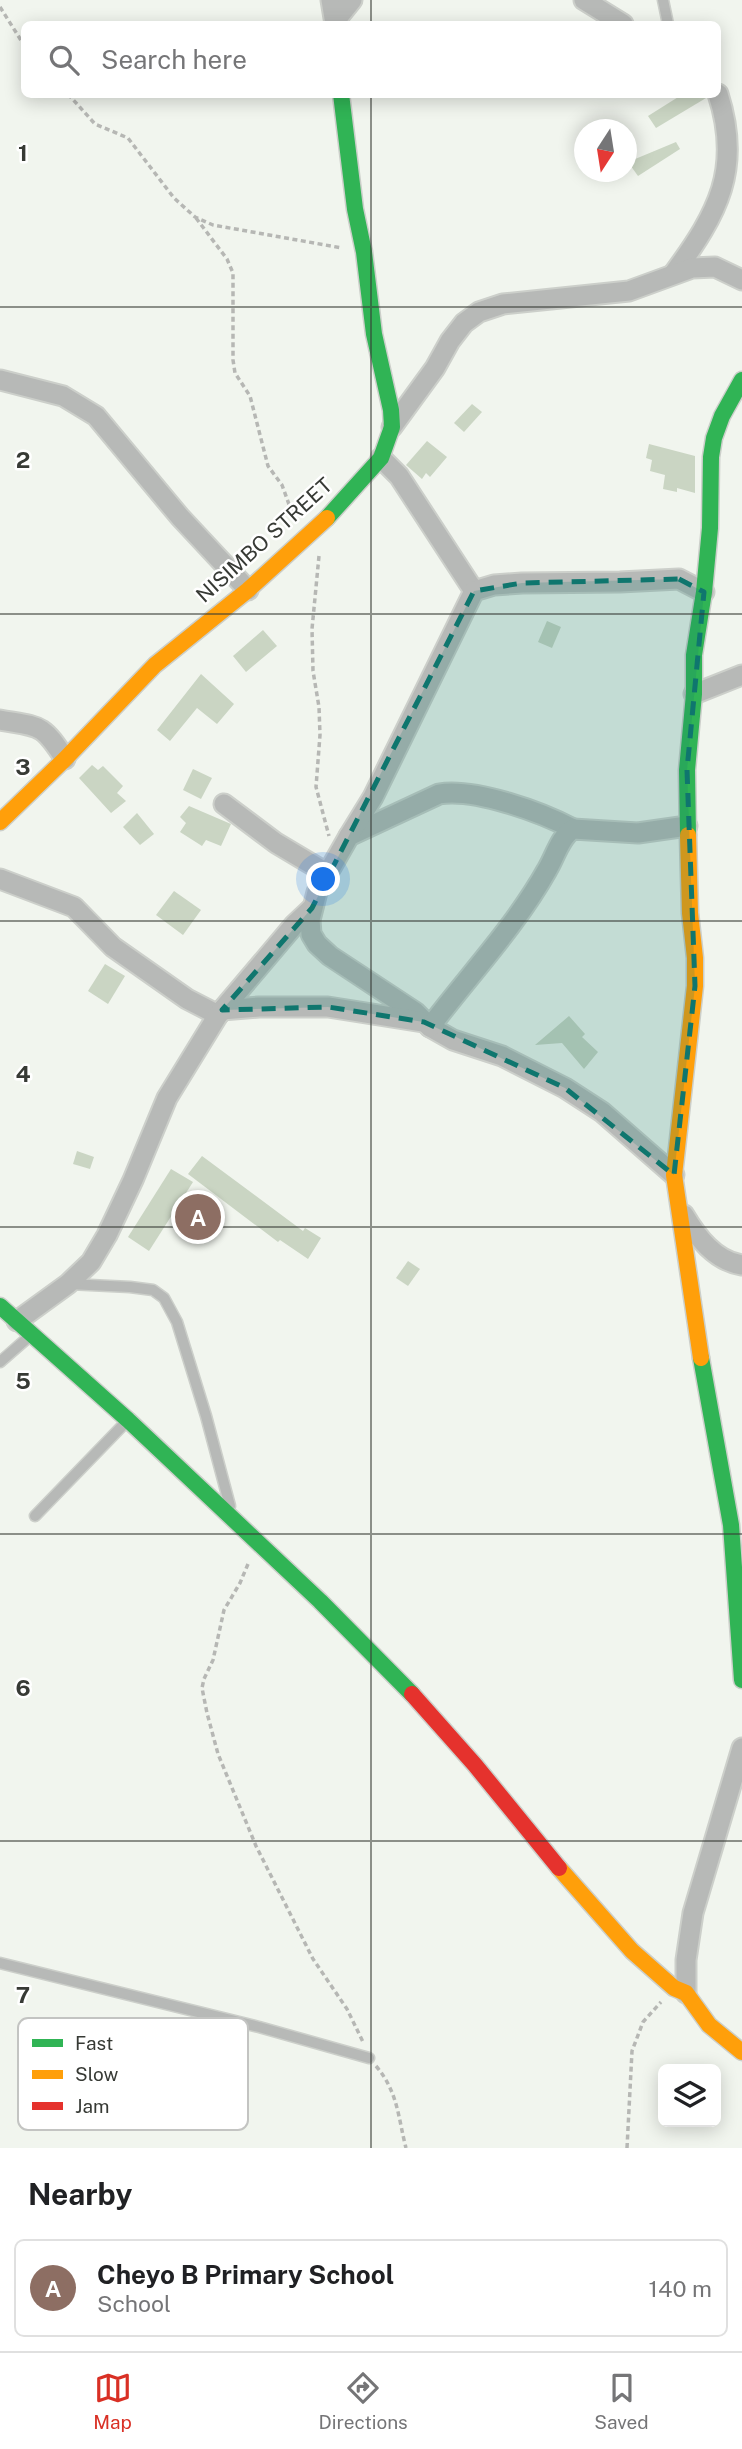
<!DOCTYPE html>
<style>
body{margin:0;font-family:"Public Sans",sans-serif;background:#f6f6f6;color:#202124}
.controls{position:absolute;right:21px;bottom:21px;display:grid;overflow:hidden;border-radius:10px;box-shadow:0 4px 18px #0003}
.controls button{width:63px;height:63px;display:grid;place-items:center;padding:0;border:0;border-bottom:2px solid #e0e0e0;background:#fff;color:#202124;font:35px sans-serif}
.compass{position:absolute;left:574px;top:119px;width:63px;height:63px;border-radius:50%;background:#fff;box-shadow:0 4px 18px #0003;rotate:192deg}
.you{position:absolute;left:324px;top:880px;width:24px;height:24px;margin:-18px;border:5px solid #fff;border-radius:50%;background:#1a73e8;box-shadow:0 0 0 10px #1a73e833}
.badge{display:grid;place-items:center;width:46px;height:46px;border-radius:50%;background:#d93025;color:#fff;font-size:23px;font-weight:700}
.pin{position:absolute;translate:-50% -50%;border:4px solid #fff;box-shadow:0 2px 7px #0006}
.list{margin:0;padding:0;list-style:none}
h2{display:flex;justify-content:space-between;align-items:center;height:91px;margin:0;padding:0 28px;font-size:30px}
h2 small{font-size:23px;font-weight:400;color:#757577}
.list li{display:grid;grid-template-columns:46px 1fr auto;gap:21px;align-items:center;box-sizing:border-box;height:98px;margin:0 14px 14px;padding:0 14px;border:2px solid #e0e0e0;border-radius:10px}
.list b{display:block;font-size:26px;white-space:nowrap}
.list p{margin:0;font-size:23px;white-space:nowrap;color:#757577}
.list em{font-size:23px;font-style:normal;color:#757577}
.icon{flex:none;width:38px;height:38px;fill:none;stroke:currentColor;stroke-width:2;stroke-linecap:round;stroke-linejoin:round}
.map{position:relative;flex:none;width:742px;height:2148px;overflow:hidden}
.search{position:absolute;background:#fff;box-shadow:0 4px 18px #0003;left:21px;right:21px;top:21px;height:77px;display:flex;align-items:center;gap:18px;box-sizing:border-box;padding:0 24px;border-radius:10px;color:#757577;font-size:26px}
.sheet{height:203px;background:#fff}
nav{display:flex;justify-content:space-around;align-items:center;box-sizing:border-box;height:98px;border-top:2px solid #e0e0e0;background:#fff;font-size:19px;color:#757577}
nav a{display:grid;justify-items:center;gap:4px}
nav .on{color:#d93025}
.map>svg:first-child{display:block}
.building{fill:#cad5c3}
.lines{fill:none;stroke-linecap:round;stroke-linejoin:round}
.lane-casing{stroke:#cccfca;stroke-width:13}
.street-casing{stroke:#cccfca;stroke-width:23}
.fast-casing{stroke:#cccfca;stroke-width:19}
.slow-casing{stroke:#cccfca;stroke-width:19}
.jam-casing{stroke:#cccfca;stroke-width:19}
.path{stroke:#b6b7b4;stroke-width:3.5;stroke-dasharray:5 3.5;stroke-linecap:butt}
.lane{stroke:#b7b9b7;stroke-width:10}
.street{stroke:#b7b9b7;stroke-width:19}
.fast{stroke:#30b455;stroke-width:16}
.slow{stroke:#ff9f0a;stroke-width:16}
.jam{stroke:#e5322d;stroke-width:16}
.marked{fill:#0f766e;fill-opacity:0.2;stroke:#0f766e;stroke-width:5;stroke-dasharray:14 9;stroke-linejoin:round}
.grid{fill:none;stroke:#373a35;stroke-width:2;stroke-opacity:0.55}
.labels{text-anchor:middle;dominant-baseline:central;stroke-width:5;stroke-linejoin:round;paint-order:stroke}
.street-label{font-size:21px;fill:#373a35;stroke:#fff}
.key{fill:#fff;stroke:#c3c4c2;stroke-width:2}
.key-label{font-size:19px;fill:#373a35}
.grid-label{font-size:23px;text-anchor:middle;font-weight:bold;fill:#373a35;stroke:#fff;stroke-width:5;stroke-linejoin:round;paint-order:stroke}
</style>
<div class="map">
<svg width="742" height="2148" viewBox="0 0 742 2148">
<rect width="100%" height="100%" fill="#f1f5ee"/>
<g class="building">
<polygon points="683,94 706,94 706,98 656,128 648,116"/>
<polygon points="676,142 680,149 638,176 628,162"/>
<polygon points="472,404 482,412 464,432 454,423"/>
<polygon points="427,441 447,457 430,477 426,473 422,479 406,465"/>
<polygon points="649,444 695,456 695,493 677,488 677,492 663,489 665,475 650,471 652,460 646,458"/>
<polygon points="547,621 561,627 552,648 538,642"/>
<polygon points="263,630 277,646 246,672 233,656"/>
<polygon points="201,674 234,704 217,724 197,708 170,741 157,730"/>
<polygon points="92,765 98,770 103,766 123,786 117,793 126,801 111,813 79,778"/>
<polygon points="193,769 212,778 201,799 183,790"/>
<polygon points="189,806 231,824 221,846 206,840 202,846 180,832 186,823 180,817"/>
<polygon points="137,813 154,834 140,845 123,827"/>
<polygon points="174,891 201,910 183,935 156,915"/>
<polygon points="105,964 125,976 108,1004 88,991"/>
<polygon points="569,1016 585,1034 582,1037 598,1052 584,1069 562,1043 535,1045"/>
<polygon points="77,1151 94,1157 90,1169 73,1164"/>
<polygon points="202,1156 303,1231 305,1228 321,1238 308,1259 280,1240 278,1242 188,1174"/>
<polygon points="171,1169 193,1182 149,1251 128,1237"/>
<polygon points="408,1261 420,1269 408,1286 396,1278"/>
</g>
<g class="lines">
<g class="lane-casing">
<g id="lane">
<polyline points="663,0 668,24"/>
<polyline points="69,1284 130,1287 153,1290 164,1298 177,1322 206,1416 230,1506"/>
<polyline points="0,1362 31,1335"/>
<polyline points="35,1516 127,1421"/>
<polyline points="0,1963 259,2027 369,2058"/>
</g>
</g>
<g class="street-casing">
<g id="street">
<polyline points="331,0 335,24"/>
<polyline points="584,0 623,24"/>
<polyline points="335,21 352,0"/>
<path d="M674,273c44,-60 68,-104 44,-179"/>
<polyline points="0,380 63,396 96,416 180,517 248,590"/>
<polyline points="392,427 435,368 450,341 464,323 479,312 503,304 629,291 692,268 715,267 742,280"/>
<polyline points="381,458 399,476 474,591"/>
<polyline points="694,694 742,675"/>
<path d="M0,720c40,7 42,3 65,39"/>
<polyline points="224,804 276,843 328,874"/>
<path d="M573,829c-32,-17 -98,-41 -134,-35l-90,42 -32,56 -7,28 1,14 6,10 13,12 85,56 15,15 23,13 49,16 63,32 37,24 72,63"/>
<polyline points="349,836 373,797 474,591 494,585 522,583 620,582 679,579 704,592"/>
<polyline points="0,879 74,907 113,947 187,999 218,1015"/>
<polyline points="222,1010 259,1007 328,1007 423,1022"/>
<path d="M430,1027c39,-52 85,-100 117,-157 8,-13 13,-33 26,-41l65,4 49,-7"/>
<path d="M684,1215c13,22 31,46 58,50"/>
<polyline points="17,1321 68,1284 91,1262 107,1235 133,1180 167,1098 218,1015 295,924 312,908"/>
<polyline points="686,1993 686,1960 693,1913 742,1748"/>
</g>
</g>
<g class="fast-casing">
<g id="fast">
<polyline points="327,518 381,458 392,427 391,410 374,334 364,252 355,209 341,94"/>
<polyline points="688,835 687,770 694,694 694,655 704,592 710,528 711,457 714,438 722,416 742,380"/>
<polyline points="0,1306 128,1420 320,1601 412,1694"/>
<polyline points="701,1358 731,1525 742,1680"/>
</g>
</g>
<g class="slow-casing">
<g id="slow">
<polyline points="0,822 65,759 155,665 248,590 327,518"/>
<polyline points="688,835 690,913 695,958 695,986 674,1175 701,1358"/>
<polyline points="559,1868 632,1951 674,1988 686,1993 709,2025 742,2052"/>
</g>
</g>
<g class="jam-casing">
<polyline id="jam" points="412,1694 475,1765 559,1868"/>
</g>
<g class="path">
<polyline points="0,7 24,45"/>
<polyline points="68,94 95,124 128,138 174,198 195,217 213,225 342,248"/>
<polyline points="196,218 227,259 233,273 233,360 235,373 250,396 268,466 282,485 295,521"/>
<polyline points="319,556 312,629 313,671 319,707 320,735 316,787 329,836"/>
<polyline points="248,1564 240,1583 224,1610 213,1660 204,1679 202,1688 207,1713 218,1754 256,1846 313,1959 347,2009 364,2044"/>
<path d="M376,2066c22,26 22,51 30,82"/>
<polyline points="627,2148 632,2051 643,2022 661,2002"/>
</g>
<use href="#lane" class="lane"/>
<use href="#street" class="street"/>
<use href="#fast" class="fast"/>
<use href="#slow" class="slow"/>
<use href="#jam" class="jam"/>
</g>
<path class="marked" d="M679,579l25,13 -17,178 8,216 -21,189 -109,-87 -141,-66 -96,-15 -106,3 90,-102 162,-317 48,-8z"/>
<path class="grid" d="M371,0v24M371,94v2054M0,307h742M0,614h742M0,921h742M0,1227h742M0,1534h742M0,1841h742"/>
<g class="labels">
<g class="street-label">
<text transform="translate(264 540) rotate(-42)">NISIMBO STREET</text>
</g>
</g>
<rect x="18" y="2018" width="230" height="112" rx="10" class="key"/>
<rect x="32" y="2039" width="31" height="8" fill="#30b455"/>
<rect x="32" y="2070" width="31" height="9" fill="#ff9f0a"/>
<rect x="32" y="2102" width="31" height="8" fill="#e5322d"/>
<g class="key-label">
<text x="75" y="2050">Fast</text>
<text x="75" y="2081">Slow</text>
<text x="75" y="2113">Jam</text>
</g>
<g class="grid-label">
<text x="23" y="161">1</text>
<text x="23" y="468">2</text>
<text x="23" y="775">3</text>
<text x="23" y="1082">4</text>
<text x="23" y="1389">5</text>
<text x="23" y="1696">6</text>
<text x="23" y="2003">7</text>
</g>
</svg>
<div class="controls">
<button><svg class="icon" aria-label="layers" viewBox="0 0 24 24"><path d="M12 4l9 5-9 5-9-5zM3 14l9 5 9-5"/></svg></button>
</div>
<svg class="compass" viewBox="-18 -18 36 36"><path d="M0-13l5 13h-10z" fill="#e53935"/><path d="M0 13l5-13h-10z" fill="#757577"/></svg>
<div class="you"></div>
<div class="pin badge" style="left:198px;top:1217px;background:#8d6e63">A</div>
<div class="search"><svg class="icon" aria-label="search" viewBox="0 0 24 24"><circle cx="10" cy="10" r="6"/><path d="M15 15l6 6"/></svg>Search here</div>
</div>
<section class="sheet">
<h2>Nearby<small></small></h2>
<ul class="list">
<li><span class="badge" style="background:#8d6e63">A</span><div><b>Cheyo B Primary School</b><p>School</p></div><em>140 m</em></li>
</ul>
</section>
<nav>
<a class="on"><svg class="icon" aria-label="map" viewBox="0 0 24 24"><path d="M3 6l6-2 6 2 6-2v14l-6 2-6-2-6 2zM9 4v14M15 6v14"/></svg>Map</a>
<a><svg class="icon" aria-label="directions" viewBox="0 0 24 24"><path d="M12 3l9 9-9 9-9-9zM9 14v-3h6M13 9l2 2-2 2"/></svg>Directions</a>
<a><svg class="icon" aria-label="saved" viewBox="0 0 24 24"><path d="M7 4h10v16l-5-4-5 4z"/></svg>Saved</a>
</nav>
